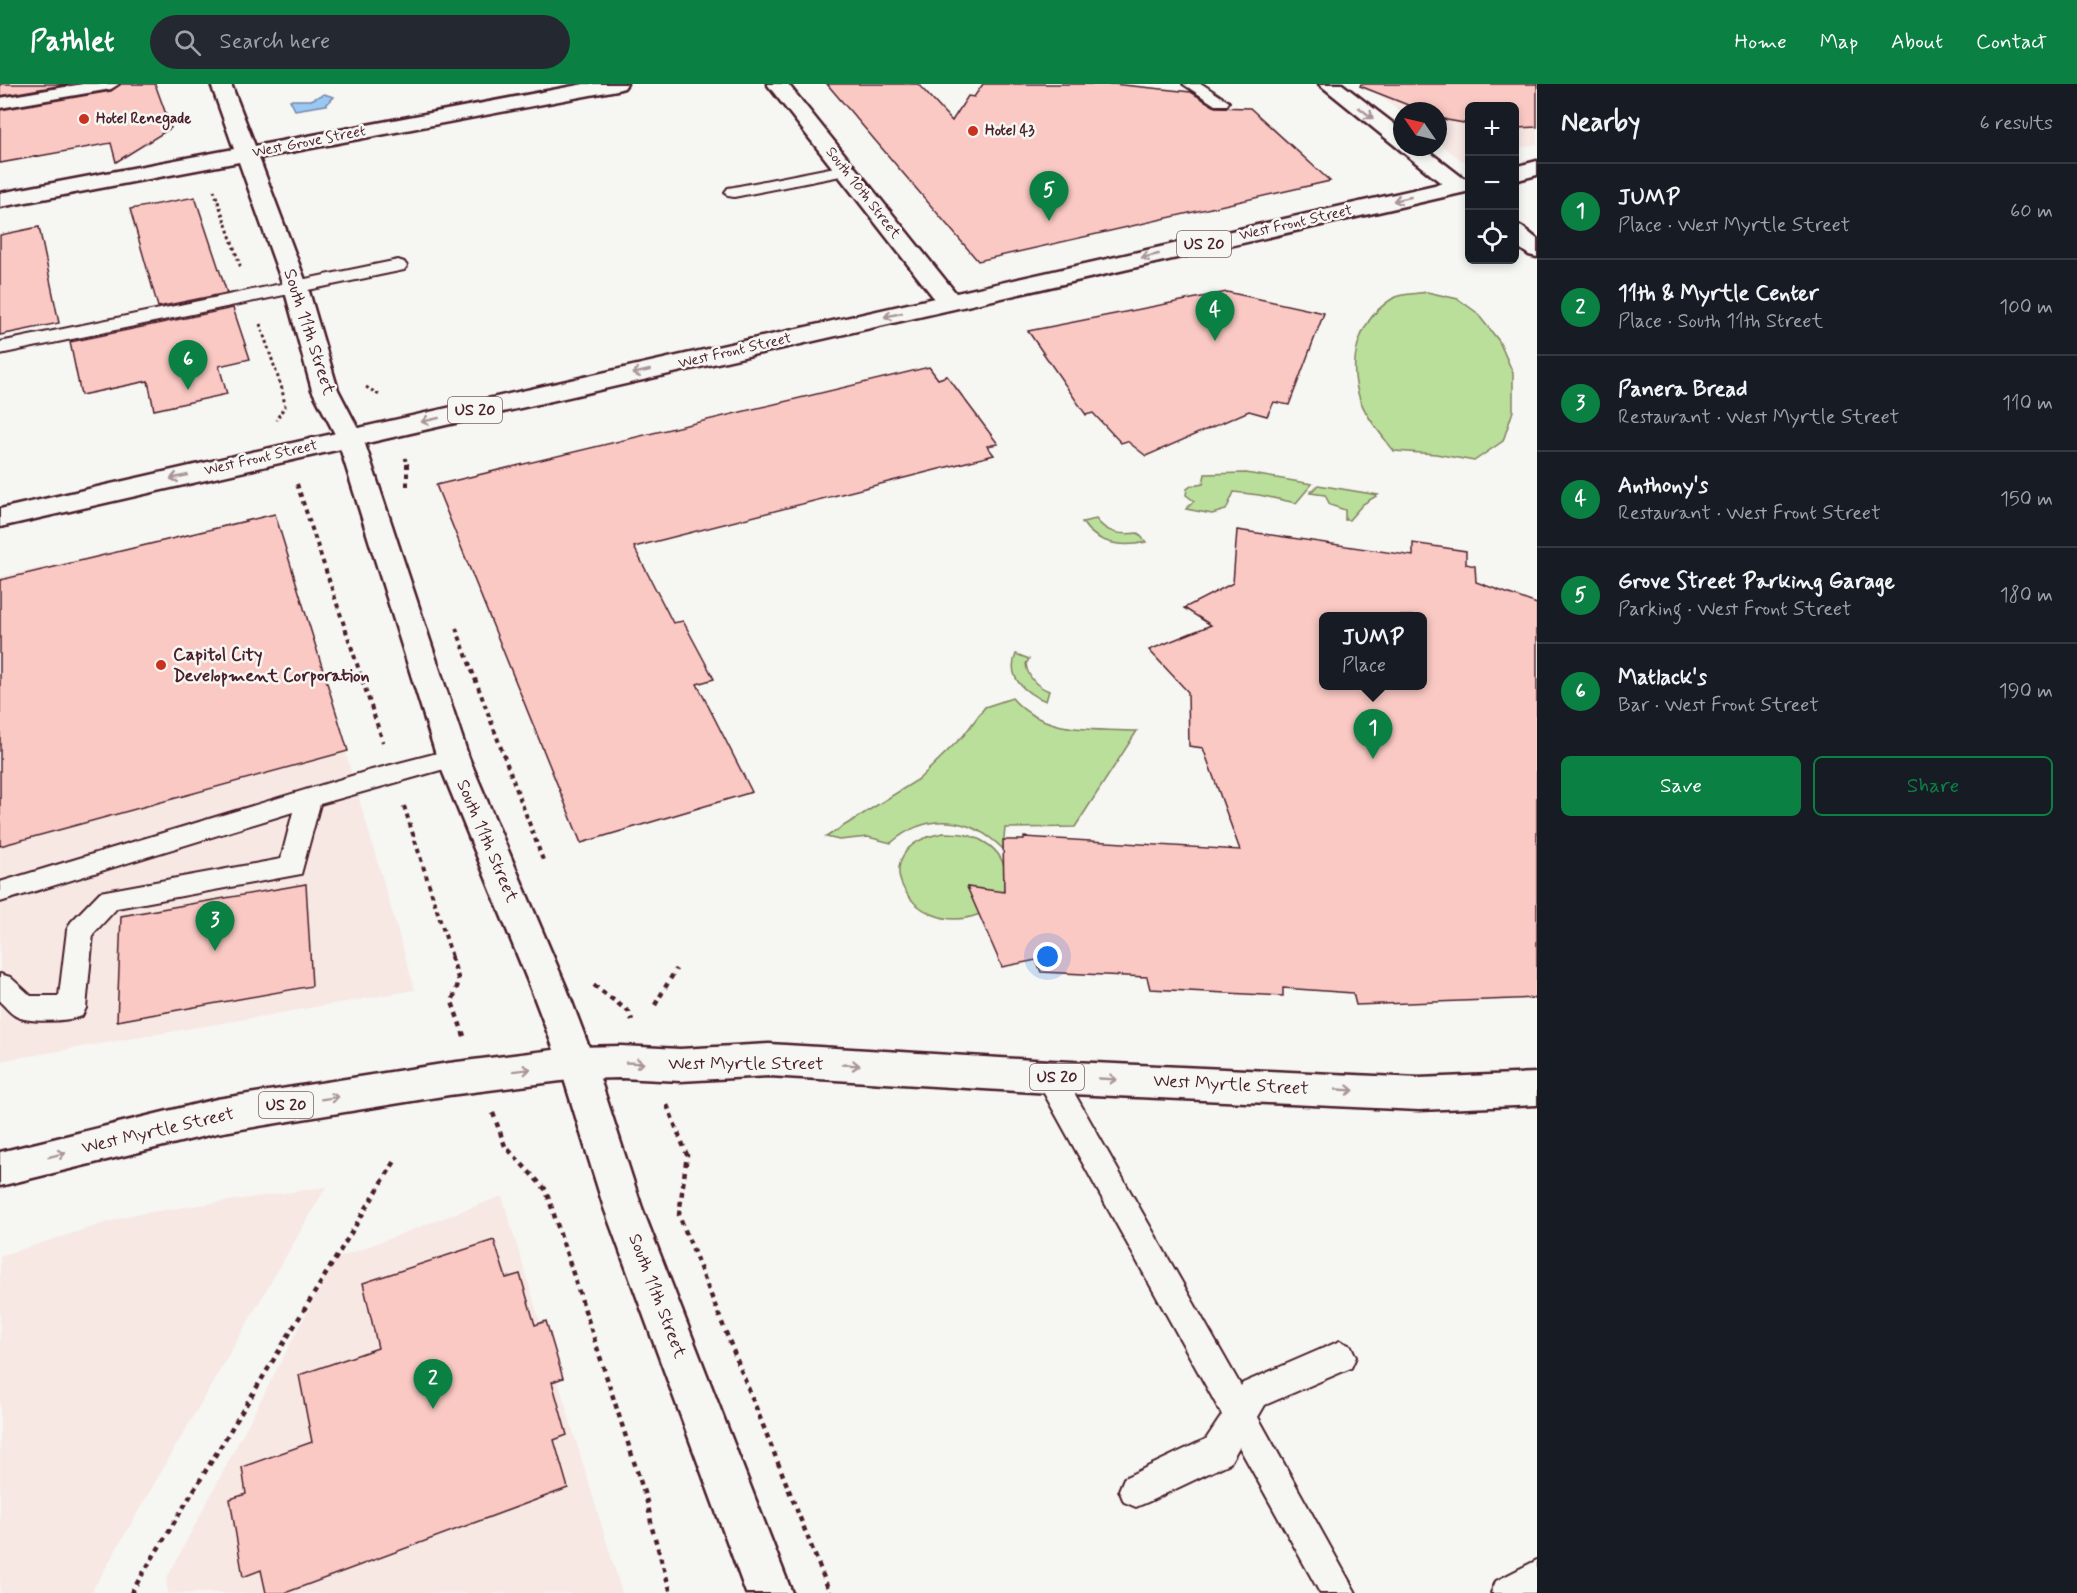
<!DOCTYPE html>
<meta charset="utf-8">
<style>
body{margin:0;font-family:Mynerve,sans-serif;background:#242831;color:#f1f3f6}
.controls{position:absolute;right:18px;top:18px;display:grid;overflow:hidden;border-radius:9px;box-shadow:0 3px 9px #0003}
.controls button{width:54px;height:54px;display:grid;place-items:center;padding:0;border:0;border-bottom:2px solid #363941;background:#171b24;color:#f1f3f6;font:30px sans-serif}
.compass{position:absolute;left:1393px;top:18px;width:54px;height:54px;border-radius:50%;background:#171b24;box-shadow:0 3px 9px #0003;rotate:304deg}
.you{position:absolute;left:1048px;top:873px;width:21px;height:21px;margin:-15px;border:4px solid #fff;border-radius:50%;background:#1a73e8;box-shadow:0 0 0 9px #1a73e833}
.badge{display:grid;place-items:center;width:39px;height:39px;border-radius:50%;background:#0b8043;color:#fff;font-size:20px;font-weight:700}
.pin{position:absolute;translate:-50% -50px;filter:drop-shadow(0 2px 3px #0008)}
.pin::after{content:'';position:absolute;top:32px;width:21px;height:18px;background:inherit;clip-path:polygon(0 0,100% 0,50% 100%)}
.popup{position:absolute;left:1319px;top:528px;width:108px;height:78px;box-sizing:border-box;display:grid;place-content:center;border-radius:9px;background:#171b24;filter:drop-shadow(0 2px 4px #0005);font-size:20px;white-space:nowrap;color:#9ea1a6}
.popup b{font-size:22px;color:#f1f3f6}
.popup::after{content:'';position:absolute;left:50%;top:100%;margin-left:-12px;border:12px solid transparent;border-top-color:#171b24}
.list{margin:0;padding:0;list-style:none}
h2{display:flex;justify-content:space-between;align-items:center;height:78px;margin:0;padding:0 24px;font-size:26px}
h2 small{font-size:20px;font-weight:400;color:#9ea1a6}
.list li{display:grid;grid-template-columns:39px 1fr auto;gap:18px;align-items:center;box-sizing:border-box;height:96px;padding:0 24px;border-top:2px solid #363941}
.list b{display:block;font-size:22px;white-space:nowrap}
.list p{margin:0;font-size:20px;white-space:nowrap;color:#9ea1a6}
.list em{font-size:20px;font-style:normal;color:#9ea1a6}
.actions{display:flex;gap:12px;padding:18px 24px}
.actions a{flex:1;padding:14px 0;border:2px solid #0b8043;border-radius:9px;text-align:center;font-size:21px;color:#0b8043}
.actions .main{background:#0b8043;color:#fff}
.icon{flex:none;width:33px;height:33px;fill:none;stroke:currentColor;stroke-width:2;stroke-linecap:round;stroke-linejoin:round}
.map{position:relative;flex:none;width:1537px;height:1509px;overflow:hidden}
header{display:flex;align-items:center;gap:36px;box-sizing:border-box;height:84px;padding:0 30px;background:#0b8043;color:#fff}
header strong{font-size:28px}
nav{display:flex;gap:33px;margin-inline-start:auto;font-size:21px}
.search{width:420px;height:54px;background:#242831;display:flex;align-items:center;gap:15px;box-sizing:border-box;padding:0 21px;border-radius:33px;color:#9ea1a6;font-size:22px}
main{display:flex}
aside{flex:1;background:#171b24}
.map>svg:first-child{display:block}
.built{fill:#f7e8e4}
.green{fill:#b9df9a;stroke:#827f62;stroke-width:1.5}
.water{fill:#98c8f4;stroke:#7984a4;stroke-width:1.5}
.building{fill:#fac9c4;stroke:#4a1f2b;stroke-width:1.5;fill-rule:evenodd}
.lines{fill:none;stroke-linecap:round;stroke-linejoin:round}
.service-casing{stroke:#4a1f2b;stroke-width:4}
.minor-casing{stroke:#4a1f2b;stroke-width:5}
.tertiary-casing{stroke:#4a1f2b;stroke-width:5}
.secondary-casing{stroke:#4a1f2b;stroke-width:5}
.primary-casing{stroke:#4a1f2b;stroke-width:5}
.path-far2{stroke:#4a1f2b;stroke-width:3;stroke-dasharray:3 3;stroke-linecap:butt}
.path-far1{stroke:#4a1f2b;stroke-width:4;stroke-dasharray:4.5 4.5;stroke-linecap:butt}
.path{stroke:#4a1f2b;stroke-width:4.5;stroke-dasharray:5 5;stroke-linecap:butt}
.service{fill:#f6f6f2;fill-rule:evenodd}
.minor{fill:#f6f6f2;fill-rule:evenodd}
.tertiary{fill:#f6f6f2;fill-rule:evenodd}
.secondary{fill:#f6f6f2;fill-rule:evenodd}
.primary{fill:#f6f6f2;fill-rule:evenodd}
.oneway{stroke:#a99598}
.poi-dot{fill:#c8321e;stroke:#f6f6f2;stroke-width:2}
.labels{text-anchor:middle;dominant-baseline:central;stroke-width:5;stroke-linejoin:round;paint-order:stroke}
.far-poi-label{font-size:15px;font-weight:bold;fill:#4a1f2b;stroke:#f6f6f2;text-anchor:start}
.far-street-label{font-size:15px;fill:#4a1f2b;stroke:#f6f6f2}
.shield{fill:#f6f6f2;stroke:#7e6067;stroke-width:1.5}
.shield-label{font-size:16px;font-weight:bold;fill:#4a1f2b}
.street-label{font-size:18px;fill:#4a1f2b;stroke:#f6f6f2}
.poi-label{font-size:18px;font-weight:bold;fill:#4a1f2b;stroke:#f6f6f2;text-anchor:start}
</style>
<header>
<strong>Pathlet</strong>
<div class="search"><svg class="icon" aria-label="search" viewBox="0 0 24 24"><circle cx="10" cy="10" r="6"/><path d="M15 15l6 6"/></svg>Search here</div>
<nav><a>Home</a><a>Map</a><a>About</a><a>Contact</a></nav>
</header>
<main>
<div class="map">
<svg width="1537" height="1509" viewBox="0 0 1537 1509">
<rect width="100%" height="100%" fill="#f6f6f2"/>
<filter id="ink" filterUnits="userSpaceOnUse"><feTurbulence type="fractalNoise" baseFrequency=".0167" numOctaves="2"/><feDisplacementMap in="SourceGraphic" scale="12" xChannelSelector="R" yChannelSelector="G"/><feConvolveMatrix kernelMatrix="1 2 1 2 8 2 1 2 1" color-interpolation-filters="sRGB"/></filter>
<g filter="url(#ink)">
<g class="built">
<polygon points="1366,0 1537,0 1537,60 1515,65 1514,22 1470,22 1469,75 1462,77 1438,58 1438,27 1402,27 1402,29"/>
<polygon points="276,431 415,906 0,977 0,493"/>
<polygon points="326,1103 91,1509 0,1509 0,1172 131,1131"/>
<polygon points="502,1112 622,1509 168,1509 166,1496 335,1175"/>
</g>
<g class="green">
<path d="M1427,208l31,7 18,13 23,29 14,32v38l-10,30 -29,20 -38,-7 -42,-3c-13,-17 -31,-37 -36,-58 -10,-38 3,-76 37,-96 9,-4 23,-3 32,-5z"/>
<polygon points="1246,389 1312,400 1296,419 1259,411 1234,408 1226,426 1212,430 1186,425 1194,417 1186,411 1187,405 1191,402 1203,400 1205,390"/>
<polygon points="1318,401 1378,411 1363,420 1349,436 1345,436 1345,426 1330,421 1325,411 1310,409"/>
<path d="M1096,435c11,15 25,16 42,14l8,9c-24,6 -50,2 -64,-20z"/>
<path d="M1016,570l13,5 -3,5c2,14 10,22 23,27l-3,10c-21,-8 -40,-23 -30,-47z"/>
<path d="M1012,614c30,36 82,31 125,33l-62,96 -70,1 -2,21c-33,-33 -76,-37 -112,-6l-23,-6 -29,3 -13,-3 93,-58 45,-44 21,-28z"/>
<path d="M944,749c15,0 27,1 40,9 32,18 28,61 -7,73 -65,24 -120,-68 -33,-82z"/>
</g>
<polygon class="water" points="324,10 334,13 326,21 295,26 290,16 311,16"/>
<g class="building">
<polygon points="0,0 69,0 0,12"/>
<polygon points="121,0 155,0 171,44 116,78 111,59 0,79 0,26 111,7"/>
<polygon points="827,0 918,0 952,37 968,12 974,13 983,0 1113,0 1191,8 1215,23 1250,24 1330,97 978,177"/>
<polygon points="1361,0 1537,0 1537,43 1515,44 1515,22 1470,22 1470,40 1447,36 1438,33 1438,27 1423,27 1360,2"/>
<polygon points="195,113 227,209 158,223 130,125"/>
<polygon points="39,143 59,239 0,251 0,151"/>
<polygon points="1227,208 1324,229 1289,321 1274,318 1267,332 1249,327 1146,372 1127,357 1121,359 1093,329 1086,331 1028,247"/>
<polygon points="233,224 250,275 219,282 227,310 154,326 148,297 81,311 70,258"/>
<polygon points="929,283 938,295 947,292 998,360 987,362 994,371 634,463 673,539 683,537 714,595 697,600 752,708 581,759 436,401"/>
<polygon points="275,430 348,667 0,762 0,496"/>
<path d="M1237,446l176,26v-13l53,8v13l9,2 1,16 61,22v394l-181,7 -3,-12 -70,-5v8l-133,-7 -3,-12 -106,-5 -5,-12 -34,7 -35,-80 37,5 -1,-52h21v-3l216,13 -37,-102 -14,-2 -1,-54 -39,-42 62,-25 -27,-17 49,-25zM1323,532h99v70h-99z"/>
<polygon points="306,800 312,902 117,937 121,832"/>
<polygon points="494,1156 506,1194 520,1190 535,1241 546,1237 563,1294 552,1298 567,1351 554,1356 568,1404 285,1509 266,1509 261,1486 243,1493 230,1415 246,1410 242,1383 312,1358 299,1291 378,1264 363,1199"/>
</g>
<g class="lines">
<g class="service-casing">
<g id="service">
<polygon points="83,0 119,0 111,5 0,24 0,14"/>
<polygon points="1183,0 1202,0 1229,18 1227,21 1215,21"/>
<polygon points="845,81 851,82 854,86 851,90 734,113 728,112 725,108 728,104 734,103"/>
<polygon points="398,176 404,178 407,182 404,186 0,270 0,258"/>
<path d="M453,665l9,3 3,6 -3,6 -142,40 -19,70 -184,34 -24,26 -7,74 -4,8c-14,5 -55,8 -68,-1 -5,-3 -9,-9 -14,-13v-28l10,3 21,19h28l8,-66 4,-8 29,-30 181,-33 12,-47 -293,90v-20l368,-111z"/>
<polygon points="1050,981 1060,984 1241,1302 1243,1299 1340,1257 1351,1262 1356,1273 1351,1284 1265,1321 1258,1333 1356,1509 1320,1509 1239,1363 1230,1379 1148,1418 1136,1423 1124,1418 1119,1406 1124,1394 1206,1355 1222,1331 1040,1002 1036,993 1040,984"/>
<polygon points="1537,1476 1537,1509 1491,1509 1496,1497"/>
</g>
</g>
<g class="minor-casing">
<polygon id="minor" points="767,0 788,0 959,213 962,218 959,223 950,225 941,223"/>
</g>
<g class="tertiary-casing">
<polygon id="tertiary" points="211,0 231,0 255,62 584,0 627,0 624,4 617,6 259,74 308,204 338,306 363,354 469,674 567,905 595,979 642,1124 792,1509 746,1509 604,1124 559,979 531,905 437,674 337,354 312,306 284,204 239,78 0,123 0,109 234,65"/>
</g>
<g class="secondary-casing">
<polygon id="secondary" points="1319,0 1342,0 1402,46 1402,63 1423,63 1467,97 1470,101 1467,107 1459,109 1451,107"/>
</g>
<g class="primary-casing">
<g id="primary">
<polygon points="1537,77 1537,91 1514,97 1514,83"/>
<polygon points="1470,93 1470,107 0,443 0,425"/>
<polygon points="1514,141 1522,143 1537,155 1537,173 1529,171 1514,160"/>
<polygon points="769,960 1050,977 1419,994 1537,989 1537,1021 1419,1026 1050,1009 769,992 680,997 621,994 577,995 449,1011 217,1049 0,1102 0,1068 217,1015 449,979 577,963 621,962 680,965"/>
</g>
</g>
<g class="path-far2">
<polyline points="214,106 241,184"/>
<polyline points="260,240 282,305 285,322 276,336"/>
<polyline points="366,303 381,312"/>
<polyline points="405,374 408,381"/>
</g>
<g class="path-far1">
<polyline points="297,400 383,658"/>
<polyline points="407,402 407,380"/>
<polyline points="456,544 543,776"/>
<polyline points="404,722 452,873"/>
</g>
<g class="path">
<polyline points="451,872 459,897 452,918 464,952"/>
<polyline points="594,901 629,928 632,936"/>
<polyline points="655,921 676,885"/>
<polyline points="667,1021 687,1071 679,1131 830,1509"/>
<polyline points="493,1029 505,1062 546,1106 648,1421 652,1444 671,1509"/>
<polyline points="131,1509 395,1077"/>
</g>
<use href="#service" class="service"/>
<use href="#minor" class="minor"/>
<use href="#tertiary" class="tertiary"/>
<use href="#secondary" class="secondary"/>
<use href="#primary" class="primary"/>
</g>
<defs><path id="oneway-shaft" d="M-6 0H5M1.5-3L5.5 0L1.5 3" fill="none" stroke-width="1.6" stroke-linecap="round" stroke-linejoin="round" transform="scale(1.5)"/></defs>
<g class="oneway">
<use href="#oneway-shaft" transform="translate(1366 29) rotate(38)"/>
<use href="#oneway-shaft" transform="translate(1402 115) rotate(167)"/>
<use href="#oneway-shaft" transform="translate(1150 172) rotate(167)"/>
<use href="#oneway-shaft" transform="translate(893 231) rotate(167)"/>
<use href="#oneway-shaft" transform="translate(641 288) rotate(167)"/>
<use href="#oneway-shaft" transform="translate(430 336) rotate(167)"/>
<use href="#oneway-shaft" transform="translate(179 393) rotate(167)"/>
<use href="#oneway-shaft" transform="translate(635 979) rotate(3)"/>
<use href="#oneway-shaft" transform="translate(851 981) rotate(3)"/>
<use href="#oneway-shaft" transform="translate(522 986) rotate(-7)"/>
<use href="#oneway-shaft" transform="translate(1108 995) rotate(3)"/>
<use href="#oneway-shaft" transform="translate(1345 1006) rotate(3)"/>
<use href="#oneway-shaft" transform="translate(330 1014) rotate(-9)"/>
<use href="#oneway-shaft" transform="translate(57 1071) rotate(-14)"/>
</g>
</g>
<g class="poi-dot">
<circle cx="84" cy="35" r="6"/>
<circle cx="973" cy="47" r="6"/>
<circle cx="161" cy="581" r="6"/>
</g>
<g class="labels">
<g class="far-poi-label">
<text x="96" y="35">Hotel Renegade</text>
<text x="985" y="47">Hotel 43</text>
</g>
<g class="far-street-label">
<text transform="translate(309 58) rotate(-11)">West Grove Street</text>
<text transform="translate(863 109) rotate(52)">South 10th Street</text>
<text transform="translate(1296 139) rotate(-13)">West Front Street</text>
<text transform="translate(735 267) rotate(-13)">West Front Street</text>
<text transform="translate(261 374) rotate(-13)">West Front Street</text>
</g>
<g class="shield">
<rect x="1177" y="147" width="54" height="26" rx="4.5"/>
<rect x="448" y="313" width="54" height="26" rx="4.5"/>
<rect x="1030" y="980" width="54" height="26" rx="4.5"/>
<rect x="259" y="1008" width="54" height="26" rx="4.5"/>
</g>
<g class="shield-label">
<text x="1204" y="160">US 20</text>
<text x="475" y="326">US 20</text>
<text x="1057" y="993">US 20</text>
<text x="286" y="1021">US 20</text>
</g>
<g class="street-label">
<text transform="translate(309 248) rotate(72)">South 11th Street</text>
<text transform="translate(487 757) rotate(67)">South 11th Street</text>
<text x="746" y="980">West Myrtle Street</text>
<text transform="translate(1231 1001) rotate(3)">West Myrtle Street</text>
<text transform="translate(158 1047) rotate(-13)">West Myrtle Street</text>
<text transform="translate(657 1212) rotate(69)">South 11th Street</text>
</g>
<g class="poi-label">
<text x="173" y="571">Capitol City<tspan x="173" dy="21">Development Corporation</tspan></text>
</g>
</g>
</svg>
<div class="controls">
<button>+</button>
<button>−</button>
<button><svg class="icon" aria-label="locate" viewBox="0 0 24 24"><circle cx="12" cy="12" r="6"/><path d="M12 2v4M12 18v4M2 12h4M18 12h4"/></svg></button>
</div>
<svg class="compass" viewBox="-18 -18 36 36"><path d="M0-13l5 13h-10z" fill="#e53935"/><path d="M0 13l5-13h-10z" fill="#9ea1a6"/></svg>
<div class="you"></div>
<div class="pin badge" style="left:1373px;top:675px">1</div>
<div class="popup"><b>JUMP</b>Place</div>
<div class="pin badge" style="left:433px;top:1325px">2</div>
<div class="pin badge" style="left:215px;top:867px">3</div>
<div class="pin badge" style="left:1215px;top:257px">4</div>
<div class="pin badge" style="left:1049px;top:137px">5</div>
<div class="pin badge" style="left:188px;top:306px">6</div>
</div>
<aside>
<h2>Nearby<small>6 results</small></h2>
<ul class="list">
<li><span class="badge">1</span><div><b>JUMP</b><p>Place · West Myrtle Street</p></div><em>60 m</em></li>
<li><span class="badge">2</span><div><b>11th &amp; Myrtle Center</b><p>Place · South 11th Street</p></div><em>100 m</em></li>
<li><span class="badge">3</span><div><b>Panera Bread</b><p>Restaurant · West Myrtle Street</p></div><em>110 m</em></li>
<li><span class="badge">4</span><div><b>Anthony's</b><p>Restaurant · West Front Street</p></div><em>150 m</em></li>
<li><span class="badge">5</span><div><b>Grove Street Parking Garage</b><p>Parking · West Front Street</p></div><em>180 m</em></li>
<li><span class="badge">6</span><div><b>Matlack's</b><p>Bar · West Front Street</p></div><em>190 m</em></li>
</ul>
<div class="actions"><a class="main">Save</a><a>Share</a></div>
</aside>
</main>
